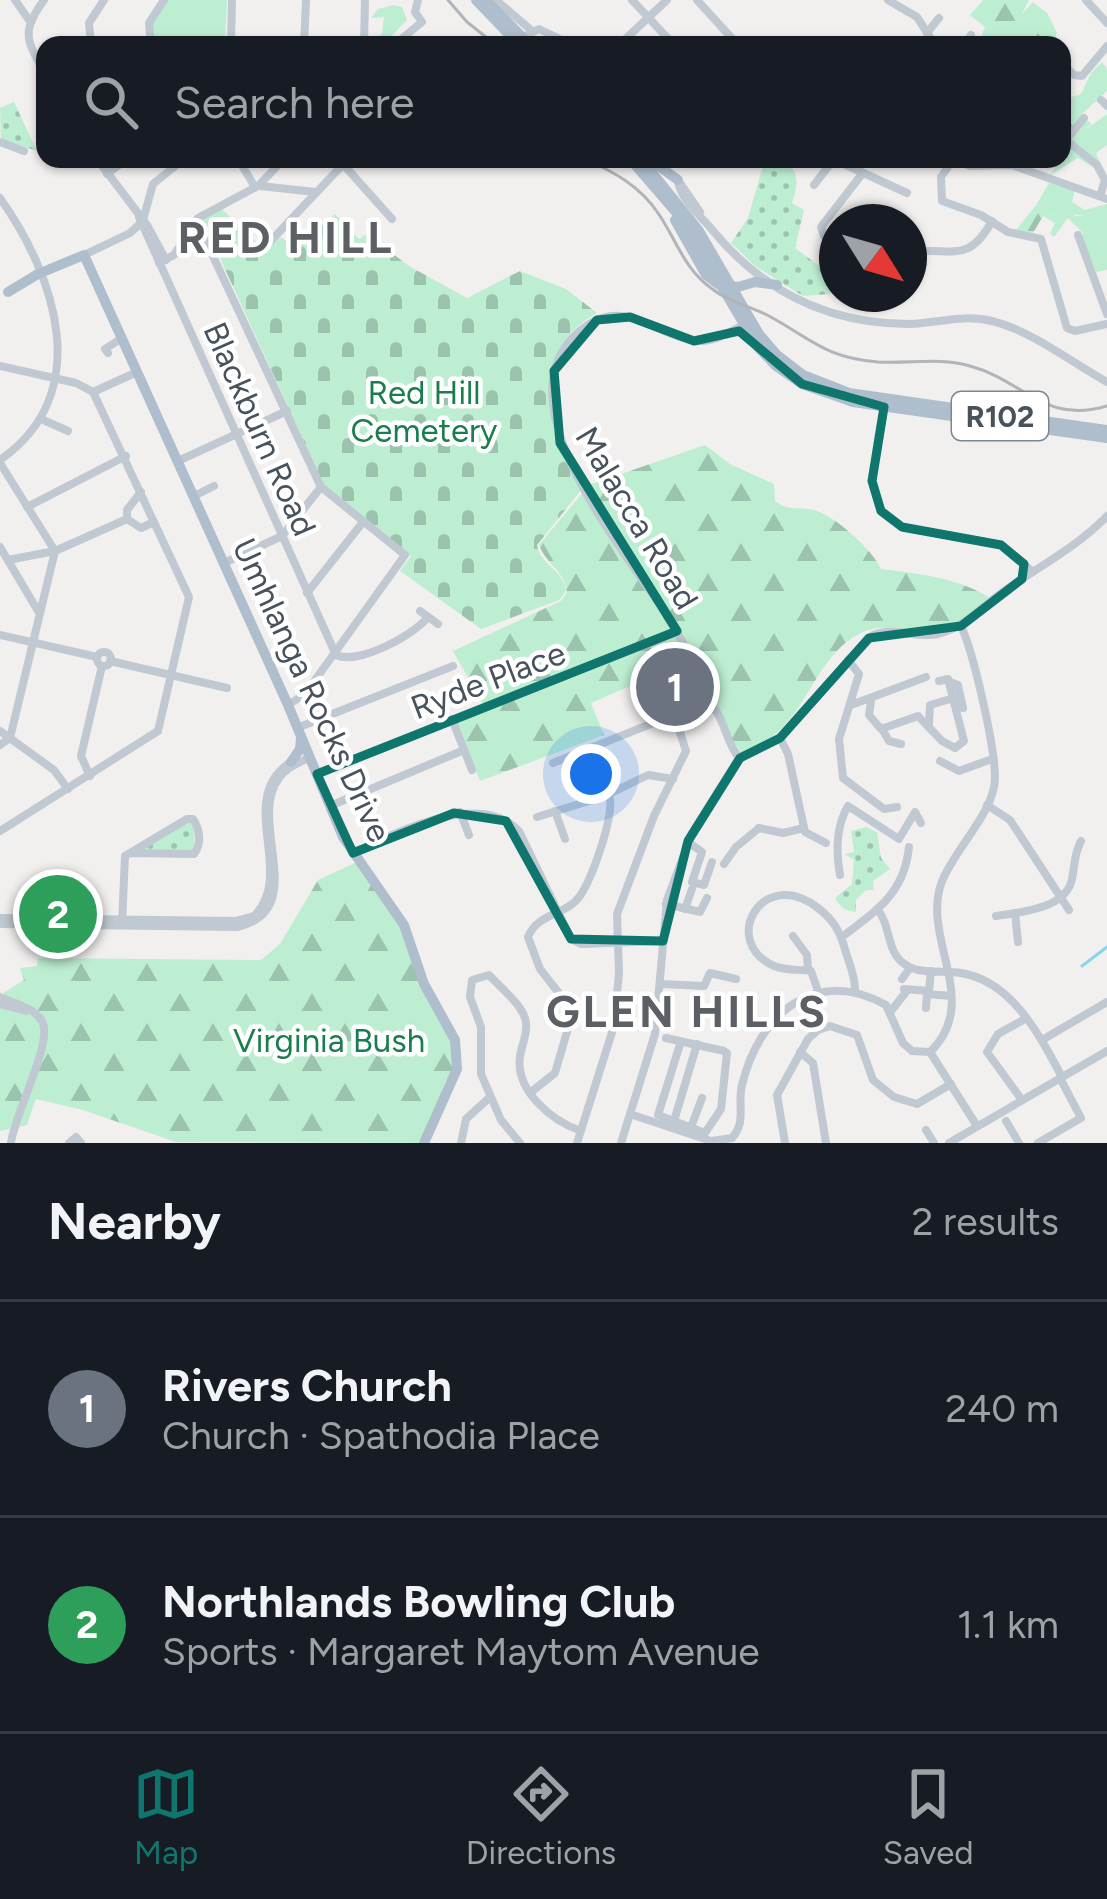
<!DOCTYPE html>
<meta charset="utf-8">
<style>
body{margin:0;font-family:Figtree,sans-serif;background:#242831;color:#f1f3f6}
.compass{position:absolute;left:819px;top:204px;width:108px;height:108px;border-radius:50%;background:#171b24;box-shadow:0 3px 9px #0004;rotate:127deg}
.you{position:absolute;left:591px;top:774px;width:42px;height:42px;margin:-30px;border:9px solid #fff;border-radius:50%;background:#1a73e8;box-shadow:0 0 0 18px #1a73e833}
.badge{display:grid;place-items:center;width:78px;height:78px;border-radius:50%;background:#0f766e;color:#fff;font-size:39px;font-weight:700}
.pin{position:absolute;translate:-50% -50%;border:6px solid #fff;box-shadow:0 3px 12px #0006}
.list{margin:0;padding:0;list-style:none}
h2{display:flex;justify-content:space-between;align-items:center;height:156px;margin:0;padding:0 48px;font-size:51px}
h2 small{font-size:39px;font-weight:400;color:#9ea1a6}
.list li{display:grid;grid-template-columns:78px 1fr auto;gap:36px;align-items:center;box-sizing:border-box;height:216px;padding:0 48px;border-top:3px solid #363941}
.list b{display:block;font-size:45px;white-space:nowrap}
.list p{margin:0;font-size:39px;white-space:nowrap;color:#9ea1a6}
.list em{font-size:39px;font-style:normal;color:#9ea1a6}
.icon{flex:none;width:66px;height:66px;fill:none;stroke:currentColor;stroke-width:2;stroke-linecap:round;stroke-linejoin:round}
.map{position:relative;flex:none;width:1107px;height:1143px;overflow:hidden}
.search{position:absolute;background:#171b24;box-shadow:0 3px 9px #0004;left:36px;right:36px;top:36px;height:132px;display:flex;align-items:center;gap:30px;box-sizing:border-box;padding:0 42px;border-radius:24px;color:#9ea1a6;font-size:45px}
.sheet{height:588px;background:#171b24}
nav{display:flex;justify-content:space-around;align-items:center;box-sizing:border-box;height:168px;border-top:3px solid #363941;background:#171b24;font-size:33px;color:#9ea1a6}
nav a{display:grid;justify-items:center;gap:6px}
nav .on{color:#0f766e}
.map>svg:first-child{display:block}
.grass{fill:#beeed2}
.forest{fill:url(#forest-firs)}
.cemetery{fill:url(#cemetery-stones)}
.park{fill:url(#park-dots)}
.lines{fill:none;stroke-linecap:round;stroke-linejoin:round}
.stream{stroke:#8cd4eb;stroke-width:3}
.minor{stroke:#c0c9d1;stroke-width:8}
.major{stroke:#afbecd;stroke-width:10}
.rail{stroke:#b1b4b9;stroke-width:3}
.major-bridge{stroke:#afbecd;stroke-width:10}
.marked{fill:none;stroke:#0f766e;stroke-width:9;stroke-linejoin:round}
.labels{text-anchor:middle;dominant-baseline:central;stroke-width:9;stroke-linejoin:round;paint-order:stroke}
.shield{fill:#fff;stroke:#7e868d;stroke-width:3}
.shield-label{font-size:30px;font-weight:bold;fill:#47525c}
.park-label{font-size:33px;fill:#197d4e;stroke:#fff}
.street-label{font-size:33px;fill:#47525c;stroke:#fff}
.district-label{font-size:45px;font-weight:bold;letter-spacing:3px;fill:#5c5f64;stroke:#fff}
</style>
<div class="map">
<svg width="1107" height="1143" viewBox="0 0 1107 1143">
<defs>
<pattern id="forest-firs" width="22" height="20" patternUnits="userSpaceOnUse" patternTransform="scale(3)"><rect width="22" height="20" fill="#beeed2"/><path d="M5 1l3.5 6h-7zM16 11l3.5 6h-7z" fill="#9cc3ae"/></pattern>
<pattern id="cemetery-stones" width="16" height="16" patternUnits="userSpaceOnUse" patternTransform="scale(3)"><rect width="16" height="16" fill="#beeed2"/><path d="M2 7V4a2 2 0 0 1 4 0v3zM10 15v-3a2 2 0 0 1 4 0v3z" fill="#9cc3ae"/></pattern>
<pattern id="park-dots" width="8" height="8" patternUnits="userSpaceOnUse" patternTransform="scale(3)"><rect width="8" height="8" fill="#beeed2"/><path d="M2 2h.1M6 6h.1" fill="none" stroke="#9cc3ae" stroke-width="1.8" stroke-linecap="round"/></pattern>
</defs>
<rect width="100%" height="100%" fill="#f2efef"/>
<g class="grass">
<polygon points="168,0 227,0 225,45 155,45 152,25"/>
<polygon points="393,5 402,7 407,20 387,41 375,45 372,41 382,34 384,17 371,18 378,9"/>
<polygon points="1107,114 1107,145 1096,153 1079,150 1065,136 1076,124 1088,128"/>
<polygon points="1049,183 1075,190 1072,202 1085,210 1107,204 1107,270 1096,272 1082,239 1083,233 1087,233 1087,216 1063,213 1054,216 1037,204"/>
<rect x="49" y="890" width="26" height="24"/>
</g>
<g class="forest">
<polygon points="983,0 1029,0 1022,14 1033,2 1047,13 1057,33 1053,45 978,45 985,27 970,15"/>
<polygon points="1102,62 1107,69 1107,91 1082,114 1092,125 1085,128 1076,124 1065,136 1079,150 1096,153 1100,163 1096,169 1078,158 1049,176 1065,155 1062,90 1069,98 1081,94 1091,73"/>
<polygon points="1037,204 1054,216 1070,209 1075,216 1091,215 1094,224 1087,234 1083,233 1068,218 1054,237 1050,233 1055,223 1043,216 1033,233 1016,230"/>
<path d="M705,445l25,19 44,20 1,17c14,11 23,5 39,9 20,5 59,40 67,59 39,5 74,8 108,28 -16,15 -32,32 -55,34 -25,2 -51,-10 -75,3 -36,18 -50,67 -78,95 -10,10 -26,18 -39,27l-25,-44 -21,-55 -105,46 13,32 -124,46 -24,-63 28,-12 -31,-55 108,-50 6,-9c-4,-24 -19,-25 -28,-47l50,-60z"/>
<polygon points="357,862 399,923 455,1050 452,1074 445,1082 422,1143 176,1142 83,1110 36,1099 27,1125 0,1131 0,995 24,980 20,968 37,966 38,958 261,960 280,944 318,880"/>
</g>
<path class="cemetery" d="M222,209l43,42 16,-14 15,12 39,-35 24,25 8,-5 42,32 58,32 53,-27 46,18 31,24c-73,41 -50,119 -15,176l-45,56c4,21 26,24 29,46l-7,9 -78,29 -81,-58 11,-15 -87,-71 -122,-266z"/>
<g class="park">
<polygon points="14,102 37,151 1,139 0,108"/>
<path d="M765,159h19c16,14 14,26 8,44l12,7 -9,38 42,31 -7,15 -27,2 -48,-30 -24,-23 17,-25z"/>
<polygon points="191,821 195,829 194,852 134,851"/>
<path d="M866,827l11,5 4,26 9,11 -17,12 1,9h-8l-10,10v12c-11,-1 -16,-5 -21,-14l17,-14 2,-24 -9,-6 9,-2 -3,-21z"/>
</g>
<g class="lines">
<polyline class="stream" points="1082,966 1107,947"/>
<g class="minor">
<polyline points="15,0 29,20"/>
<path d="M44,0c-24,33 -17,40 1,74"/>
<polyline points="496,0 531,30"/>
<polyline points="632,0 674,45"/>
<polyline points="697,0 738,45"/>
<polyline points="888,0 917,17 935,45"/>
<polyline points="1086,0 1107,23"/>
<polyline points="927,33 939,18"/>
<polyline points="521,38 539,29 572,45"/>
<polyline points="91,45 89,23 104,0"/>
<polyline points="151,45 149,23 164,0"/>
<polyline points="231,45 232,0"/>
<polyline points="304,45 306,0"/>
<polyline points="364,45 365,0"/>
<polyline points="394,45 422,22 415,12 418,0"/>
<polyline points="619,45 667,0"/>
<polyline points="965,45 971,35"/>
<polyline points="1062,63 1074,75 1082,76 1107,46"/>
<polyline points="1101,100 1107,106"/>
<polyline points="1084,118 1066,140 1097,165 1105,180 1100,196"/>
<polyline points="0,142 24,151"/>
<polyline points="97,159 147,225 166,260"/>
<polyline points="238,159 255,187"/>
<polyline points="833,159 907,193"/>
<polyline points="953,160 941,177 942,201 981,215 1008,232 1041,239 1067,328 1075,331 1107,324"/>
<polyline points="953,160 970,166 1012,165 1107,199"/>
<polyline points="343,164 392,219"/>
<polyline points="107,174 120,164"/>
<path d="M678,180c1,19 24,37 36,52 51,61 116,92 195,92 28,-1 55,-10 83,-3 40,10 79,41 115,61"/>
<polyline points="678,180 700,212"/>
<polyline points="814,185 834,159"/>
<polyline points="260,186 315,192"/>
<path d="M0,198c56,79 95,196 0,262"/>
<path d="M139,217l197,438c22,10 77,-19 92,-38"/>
<polyline points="143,220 153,184 184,159"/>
<polyline points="196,220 321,487 405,555 305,694 288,705"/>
<polyline points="1078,235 1107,314"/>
<polyline points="837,246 824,236 821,227 862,174"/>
<polyline points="265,247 348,159"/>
<path d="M909,253c40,-8 58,14 83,-32"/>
<polyline points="84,255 130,233 143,221"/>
<polyline points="159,263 174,255 198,218 258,186 284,159"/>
<polyline points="108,353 105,349 122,338"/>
<polyline points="0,366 76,383 93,392 189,597 158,731 0,831"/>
<polyline points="93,392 137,372"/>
<polyline points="885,403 872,481 881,511 902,527 1001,545 1033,572"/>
<polyline points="41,419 68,431"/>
<polyline points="178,461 287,411"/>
<polyline points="0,463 55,551 10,738 0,745"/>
<polyline points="141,492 127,510 127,519 141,528 154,522"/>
<polyline points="194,496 214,486"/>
<polyline points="27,507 126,456"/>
<polyline points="0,547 38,611"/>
<polyline points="8,560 55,551 127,519"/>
<polyline points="224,563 282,536 321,487"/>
<polyline points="307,593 363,522"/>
<polyline points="420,611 438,624"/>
<polyline points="0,635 97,657"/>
<circle cx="104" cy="659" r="7"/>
<polyline points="848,660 859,674 839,739 843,778 884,809 897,807"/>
<polyline points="110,661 227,688"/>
<polyline points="950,682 958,685 963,708"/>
<polyline points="871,701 869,715 881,729 918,716 942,741 955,748 964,741 948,679 939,681"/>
<polyline points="851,705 926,677"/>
<polyline points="452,719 472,770"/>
<polyline points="929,724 930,705 954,698"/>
<polyline points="297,728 453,666"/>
<polyline points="882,729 889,741 901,744"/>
<polyline points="0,731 54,770 68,789"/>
<polyline points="780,738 788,754 805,832 826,843"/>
<path d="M739,758c-14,-16 -15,-47 -33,-56 -8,-31 -20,-56 -37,-83 -42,-67 -183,-228 -80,-295 41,-26 75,18 114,17 15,-1 28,-10 42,-17"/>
<polyline points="940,761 959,771 992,759"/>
<polyline points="553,763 706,702"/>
<polyline points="317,774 677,632"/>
<polyline points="90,776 81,756 102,666"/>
<polyline points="987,805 1010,820 1069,910"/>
<polyline points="330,806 464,750"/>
<polyline points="555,811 565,839"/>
<polyline points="460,812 469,835"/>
<polyline points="537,817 605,796 648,775 673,779"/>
<polyline points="759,828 783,833 804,828"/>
<polyline points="688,842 702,852 692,882 704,885 712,862"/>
<path d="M353,853c43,-20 126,-64 166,-22l52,108 10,5 82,-3"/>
<polyline points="724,864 736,847 759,828"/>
<path d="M840,875c-4,-23 -4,-49 8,-69l51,33 16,-27 6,11"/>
<polyline points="666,904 700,912 707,898"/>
<polyline points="685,909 692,889"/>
<path d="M877,909c15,17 8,43 29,56 15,10 38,5 55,8 51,8 79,63 101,104"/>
<polyline points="1015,913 1018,942"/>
<path d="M996,916c25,-4 70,-7 76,-37 3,-15 2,-25 9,-38"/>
<path d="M0,918l235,3 19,-5c43,-42 -20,-118 37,-154"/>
<path d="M0,924l237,3c75,-17 9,-105 42,-149 7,-10 20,-15 31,-21"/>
<path d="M122,924l3,-68 62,-37h6c7,10 9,25 1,35l-64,-1"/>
<polyline points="793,936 807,955 808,969"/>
<path d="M842,937c35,-27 62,-43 67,-90"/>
<polyline points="902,979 910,968"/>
<polyline points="660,984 704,986 710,973 736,979"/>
<polyline points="904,989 929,991 931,971"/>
<path d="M818,991l-7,-20c-12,-2 -25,0 -37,-5 -55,-25 -11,-101 44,-58 14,11 21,21 26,38 4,15 11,28 11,44"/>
<path d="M0,997c15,7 32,9 42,24 12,20 -28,94 -31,122"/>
<polyline points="0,1004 26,1011"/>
<polyline points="926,1008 927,994 951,996"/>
<polyline points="891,1011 906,992"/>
<polyline points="666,1038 724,1051 727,1053 721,1109 705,1133 658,1115 681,1041"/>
<polyline points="1042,1040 1107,1002"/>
<polyline points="800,1052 813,1063 826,1143"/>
<polyline points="930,1052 977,1126"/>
<path d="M531,1092l24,-19 18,-62 -33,-42 -12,-32c10,-25 38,-21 52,-41 12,-18 36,-83 29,-102"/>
<polyline points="1022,1100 987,1052 998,1034 1025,1019"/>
<path d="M630,1114l81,27 21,-3c15,-17 5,-33 10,-53 17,-71 74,-120 144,-80l17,38 9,8 18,1c52,-50 -8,-112 11,-168 11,-32 54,-72 54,-106 0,-31 -21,-124 -34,-152"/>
<polyline points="674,1121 697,1044"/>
<polyline points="1006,1121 1019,1143"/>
<polyline points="691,1127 702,1098"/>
<polyline points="926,1130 934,1143"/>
<polyline points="69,1143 76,1137 81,1143"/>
<polyline points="461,1143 466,1119 490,1097"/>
<path d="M520,1143l-19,-23 -20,-46v-47l-11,-30 2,-17 17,-5c11,12 31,28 36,43 4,12 -3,26 -5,38 -5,35 32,65 61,75"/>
<polyline points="577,1143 614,1026 619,973 617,914 654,816 686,751 674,714"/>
<path d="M621,1143l34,-109 12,-134 25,-67 47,-75 41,-20 93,-103c23,-9 42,4 65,-1 27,-7 41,-25 62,-40 36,-26 76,-46 107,-78"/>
<polyline points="785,1143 777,1095 808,1039 818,1030 830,1026 857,1035 873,1080 894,1097 917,1104 951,1084"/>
<polyline points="949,1143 1107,1051"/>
<polyline points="1038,1143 1081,1118 1060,1078"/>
</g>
<g class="major">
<polyline points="476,0 519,45"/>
<polyline points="486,0 530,45"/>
<polyline points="630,159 681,218 757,346 776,366 802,384 853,402 1107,438"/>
<polyline points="641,159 699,231 759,334 777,355 803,375 849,393 1107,430"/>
<polyline points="652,161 678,180"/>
<polyline points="675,220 706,275"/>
<polyline points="738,287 755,282 777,285"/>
<polyline points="8,292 38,274 84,255 288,705 343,837 404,925 424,984 455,1040 457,1069 424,1143"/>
<polyline points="291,762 300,749 301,738"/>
</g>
<g class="rail">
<polyline points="448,0 467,22 496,45"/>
<path d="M585,159c29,13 55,27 73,54 18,26 26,56 53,75 17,14 39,18 58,28 44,24 55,41 109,46 31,2 62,-5 92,4 53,14 75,59 137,40"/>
</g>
<polyline class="major-bridge" points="706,275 718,284 738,287"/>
</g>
<path class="marked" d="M630,317l64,24 45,-10 63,53 82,23 -12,74 9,30 21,16 99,18 23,19 -2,15 -61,47 -92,12 -89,100 -40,20 -52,83 -25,100 -92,-2 -65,-118 -52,-8 -101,40 -36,-79 360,-143 -117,-188 -6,-72 43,-51z"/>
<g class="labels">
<rect class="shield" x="952" y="392" width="96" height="48" rx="9"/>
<g class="shield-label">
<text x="1000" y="416">R102</text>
</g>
<g class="park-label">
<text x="424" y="392">Red Hill<tspan x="424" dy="38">Cemetery</tspan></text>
<text x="329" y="1040">Virginia Bush</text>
</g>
<g class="street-label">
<text transform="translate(260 429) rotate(66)">Blackburn Road</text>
<text transform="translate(637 518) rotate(59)">Malacca Road</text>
<text transform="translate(488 680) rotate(-21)">Ryde Place</text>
<text transform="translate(312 690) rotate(65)">Umhlanga Rocks Drive</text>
</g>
<g class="district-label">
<text x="286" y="237">RED HILL</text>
<text x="687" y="1011">GLEN HILLS</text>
</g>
</g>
</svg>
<svg class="compass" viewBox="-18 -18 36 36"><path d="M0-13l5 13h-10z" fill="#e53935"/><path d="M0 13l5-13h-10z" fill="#9ea1a6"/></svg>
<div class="you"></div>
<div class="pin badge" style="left:675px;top:687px;background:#6b7280">1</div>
<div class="pin badge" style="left:58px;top:914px;background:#2e9e5b">2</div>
<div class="search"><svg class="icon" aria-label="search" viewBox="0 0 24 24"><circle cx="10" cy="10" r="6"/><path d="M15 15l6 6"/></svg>Search here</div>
</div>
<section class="sheet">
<h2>Nearby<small>2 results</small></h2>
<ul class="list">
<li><span class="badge" style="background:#6b7280">1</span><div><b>Rivers Church</b><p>Church · Spathodia Place</p></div><em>240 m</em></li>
<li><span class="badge" style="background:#2e9e5b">2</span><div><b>Northlands Bowling Club</b><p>Sports · Margaret Maytom Avenue</p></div><em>1.1 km</em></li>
</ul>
</section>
<nav>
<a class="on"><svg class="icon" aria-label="map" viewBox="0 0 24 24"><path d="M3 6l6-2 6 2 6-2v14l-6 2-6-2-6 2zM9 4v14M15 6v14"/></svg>Map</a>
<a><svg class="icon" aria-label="directions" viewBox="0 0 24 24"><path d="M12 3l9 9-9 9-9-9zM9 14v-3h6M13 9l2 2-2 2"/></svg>Directions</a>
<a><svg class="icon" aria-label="saved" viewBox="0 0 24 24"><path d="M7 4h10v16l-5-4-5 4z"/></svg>Saved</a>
</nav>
